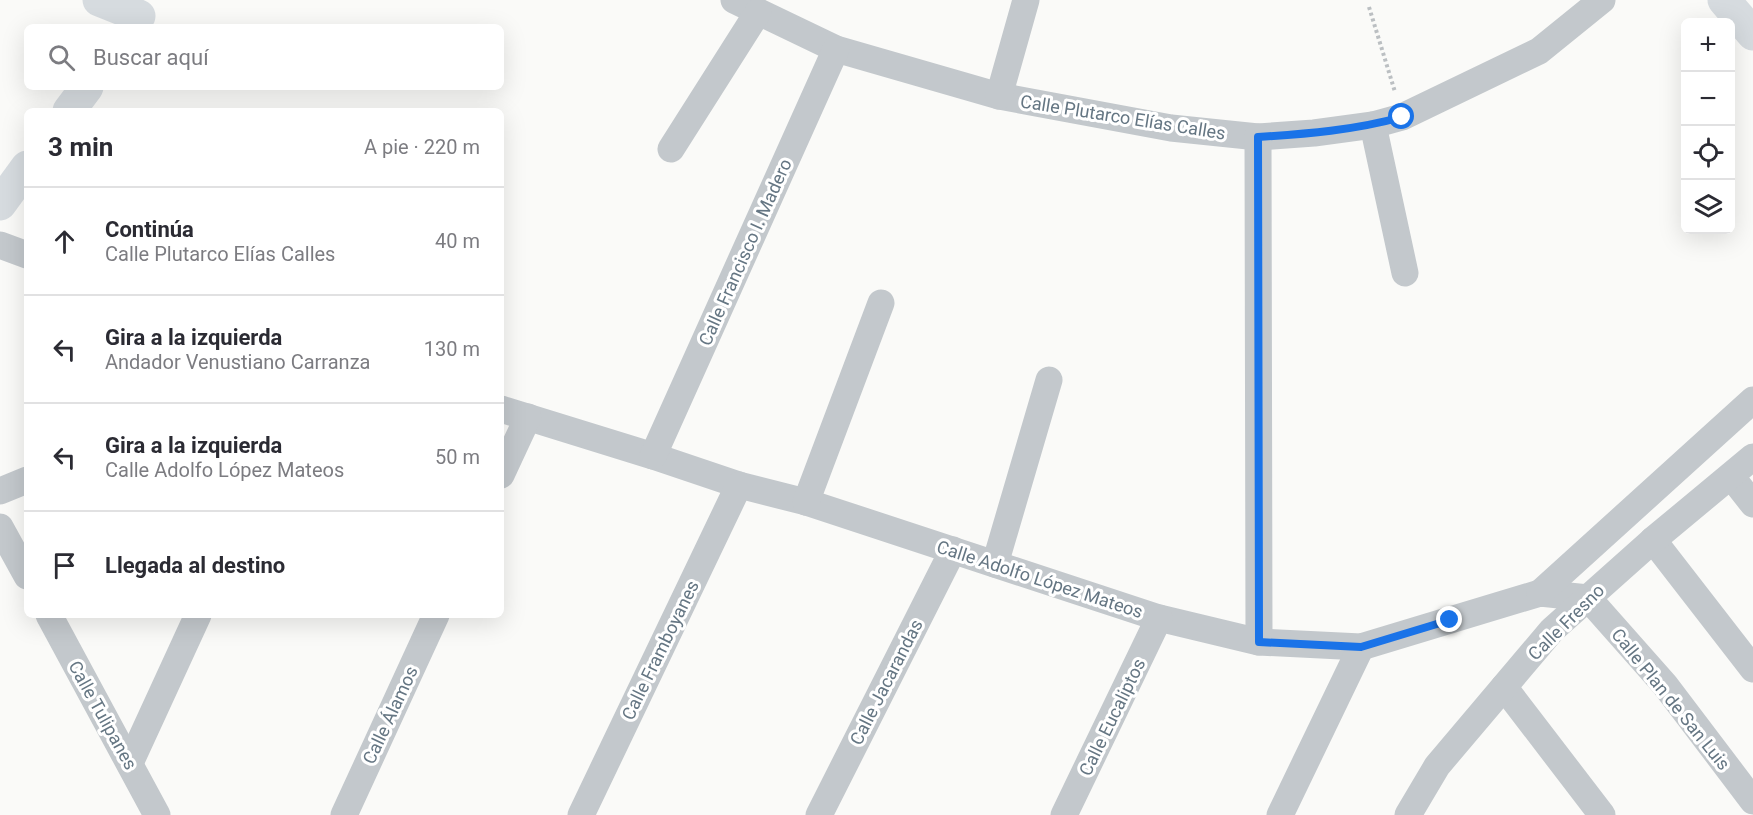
<!DOCTYPE html>
<html lang="es">
<meta charset="utf-8">
<style>
body{margin:0;font-family:Roboto,sans-serif;background:#f7f7f7;color:#2b2b33}
.controls{position:absolute;right:18px;top:18px;display:grid;overflow:hidden;border-radius:9px;box-shadow:0 6px 24px #0002}
.controls button{width:54px;height:54px;display:grid;place-items:center;padding:0;border:0;border-bottom:2px solid #e1e1e2;background:#fff;color:#2b2b33;font:30px sans-serif}
.stop{position:absolute;width:18px;height:18px;margin:-14px;border:4px solid #1a73e8;border-radius:50%;background:#fff}
.stop.end{background:#1a73e8;border-color:#fff;box-shadow:0 2px 6px #0008}
.list{margin:0;padding:0;list-style:none}
h2{display:flex;justify-content:space-between;align-items:center;height:78px;margin:0;padding:0 24px;font-size:26px}
h2 small{font-size:20px;font-weight:400;color:#7c7c81}
.list li{display:grid;grid-template-columns:39px 1fr auto;gap:18px;align-items:center;box-sizing:border-box;height:108px;padding:0 24px;border-top:2px solid #e1e1e2}
.list b{display:block;font-size:22px;white-space:nowrap}
.list p{margin:0;font-size:20px;white-space:nowrap;color:#7c7c81}
.list em{font-size:20px;font-style:normal;color:#7c7c81}
.icon{flex:none;width:33px;height:33px;fill:none;stroke:currentColor;stroke-width:2;stroke-linecap:round;stroke-linejoin:round}
.map{position:relative;flex:none;width:1753px;height:815px;overflow:hidden}
.search{position:absolute;background:#fff;box-shadow:0 6px 24px #0002;left:24px;top:24px;width:480px;height:66px;display:flex;align-items:center;gap:15px;box-sizing:border-box;padding:0 21px;border-radius:9px;color:#7c7c81;font-size:22px}
.panel{position:absolute;background:#fff;box-shadow:0 6px 24px #0002;left:24px;top:108px;width:480px;height:510px;border-radius:9px}
.map>svg:first-child{display:block}
.lines{fill:none;stroke-linecap:round;stroke-linejoin:round}
.path{stroke:#bbbfc2;stroke-width:4;stroke-dasharray:3 3;stroke-linecap:butt}
.minor{stroke:#c3c8cc;stroke-width:27}
.major{stroke:#d6dbdf;stroke-width:33}
.route{stroke:#1a73e8;stroke-width:8}
.labels{text-anchor:middle;dominant-baseline:central;stroke-width:6;stroke-linejoin:round;paint-order:stroke}
.street-label{font-size:18px;fill:#657683;stroke:#fff}
</style>
<div class="map">
<svg width="1753" height="815" viewBox="0 0 1753 815">
<rect width="100%" height="100%" fill="#fafaf8"/>
<g class="lines">
<polyline class="path" points="1369,7 1395,92"/>
<g class="minor">
<polyline points="734,0 836,49 999,96 1171,128 1258,137 1314,133 1373,125 1402,117 1539,51 1602,0"/>
<polyline points="999,96 1026,0"/>
<polyline points="1373,125 1405,273"/>
<polyline points="1258,137 1259,642"/>
<polyline points="671,149 758,12"/>
<polyline points="0,245 27,255"/>
<polyline points="501,409 653,456 739,485 806,502 1159,618 1259,642 1361,647 1540,593 1588,598"/>
<polyline points="653,456 836,49"/>
<polyline points="501,475 528,417"/>
<polyline points="1731,476 1753,504"/>
<polyline points="0,491 27,480"/>
<polyline points="806,502 881,303"/>
<polyline points="0,527 27,576"/>
<polyline points="1653,540 1753,669"/>
<polyline points="995,564 1049,380"/>
<polyline points="1540,593 1753,400"/>
<polyline points="1588,598 1665,685 1753,801"/>
<polyline points="49,615 157,815"/>
<polyline points="1504,687 1602,815"/>
<polyline points="130,763 198,615"/>
<polyline points="344,815 436,615"/>
<polyline points="581,815 739,485"/>
<polyline points="819,815 953,550"/>
<polyline points="1064,815 1159,618"/>
<polyline points="1280,815 1361,647"/>
<polyline points="1408,815 1437,766 1552,630 1653,540 1753,457"/>
</g>
<g class="major">
<polyline points="99,0 139,16"/>
<polyline points="1724,0 1753,34"/>
<polyline points="69,111 87,87"/>
<polyline points="0,204 27,167"/>
</g>
</g>
<g class="lines">
<path class="route" d="M1402,117c-47,13 -95,17 -144,20l1,505 102,5 89,-27"/>
</g>
<g class="labels">
<g class="street-label">
<text transform="translate(1123 117) rotate(9)">Calle Plutarco Elías Calles</text>
<text transform="translate(745 252) rotate(-66)">Calle Francisco I. Madero</text>
<text transform="translate(1040 579) rotate(18)">Calle Adolfo López Mateos</text>
<text transform="translate(1566 622) rotate(-45)">Calle Fresno</text>
<text transform="translate(660 650) rotate(-64)">Calle Framboyanes</text>
<text transform="translate(886 682) rotate(-63)">Calle Jacarandas</text>
<text transform="translate(1671 699) rotate(51)">Calle Plan de San Luis</text>
<text transform="translate(103 715) rotate(61)">Calle Tulipanes</text>
<text transform="translate(390 715) rotate(-65)">Calle Álamos</text>
<text transform="translate(1112 717) rotate(-64)">Calle Eucaliptos</text>
</g>
</g>
</svg>
<div class="controls">
<button>+</button>
<button>−</button>
<button><svg class="icon" aria-label="locate" viewBox="0 0 24 24"><circle cx="12" cy="12" r="6"/><path d="M12 2v4M12 18v4M2 12h4M18 12h4"/></svg></button>
<button><svg class="icon" aria-label="layers" viewBox="0 0 24 24"><path d="M12 4l9 5-9 5-9-5zM3 14l9 5 9-5"/></svg></button>
</div>
<div class="stop" style="left:1402px;top:117px"></div>
<div class="stop end" style="left:1450px;top:620px"></div>
<div class="search"><svg class="icon" aria-label="search" viewBox="0 0 24 24"><circle cx="10" cy="10" r="6"/><path d="M15 15l6 6"/></svg>Buscar aquí</div>
<section class="panel">
<h2>3 min<small>A pie · 220 m</small></h2>
<ul class="list">
<li><svg class="icon" aria-label="ahead" viewBox="0 0 24 24"><path d="M12 20V5M6 11l6-6 6 6"/></svg><div><b>Continúa</b><p>Calle Plutarco Elías Calles</p></div><em>40 m</em></li>
<li><svg class="icon" aria-label="left" viewBox="0 0 24 24"><path d="M17 20v-9H6M10 6l-5 5 5 5"/></svg><div><b>Gira a la izquierda</b><p>Andador Venustiano Carranza</p></div><em>130 m</em></li>
<li><svg class="icon" aria-label="left" viewBox="0 0 24 24"><path d="M17 20v-9H6M10 6l-5 5 5 5"/></svg><div><b>Gira a la izquierda</b><p>Calle Adolfo López Mateos</p></div><em>50 m</em></li>
<li><svg class="icon" aria-label="arrive" viewBox="0 0 24 24"><path d="M6 21V4h12l-3 4 3 4H6"/></svg><div><b>Llegada al destino</b></div></li>
</ul>
</section>
</div>
